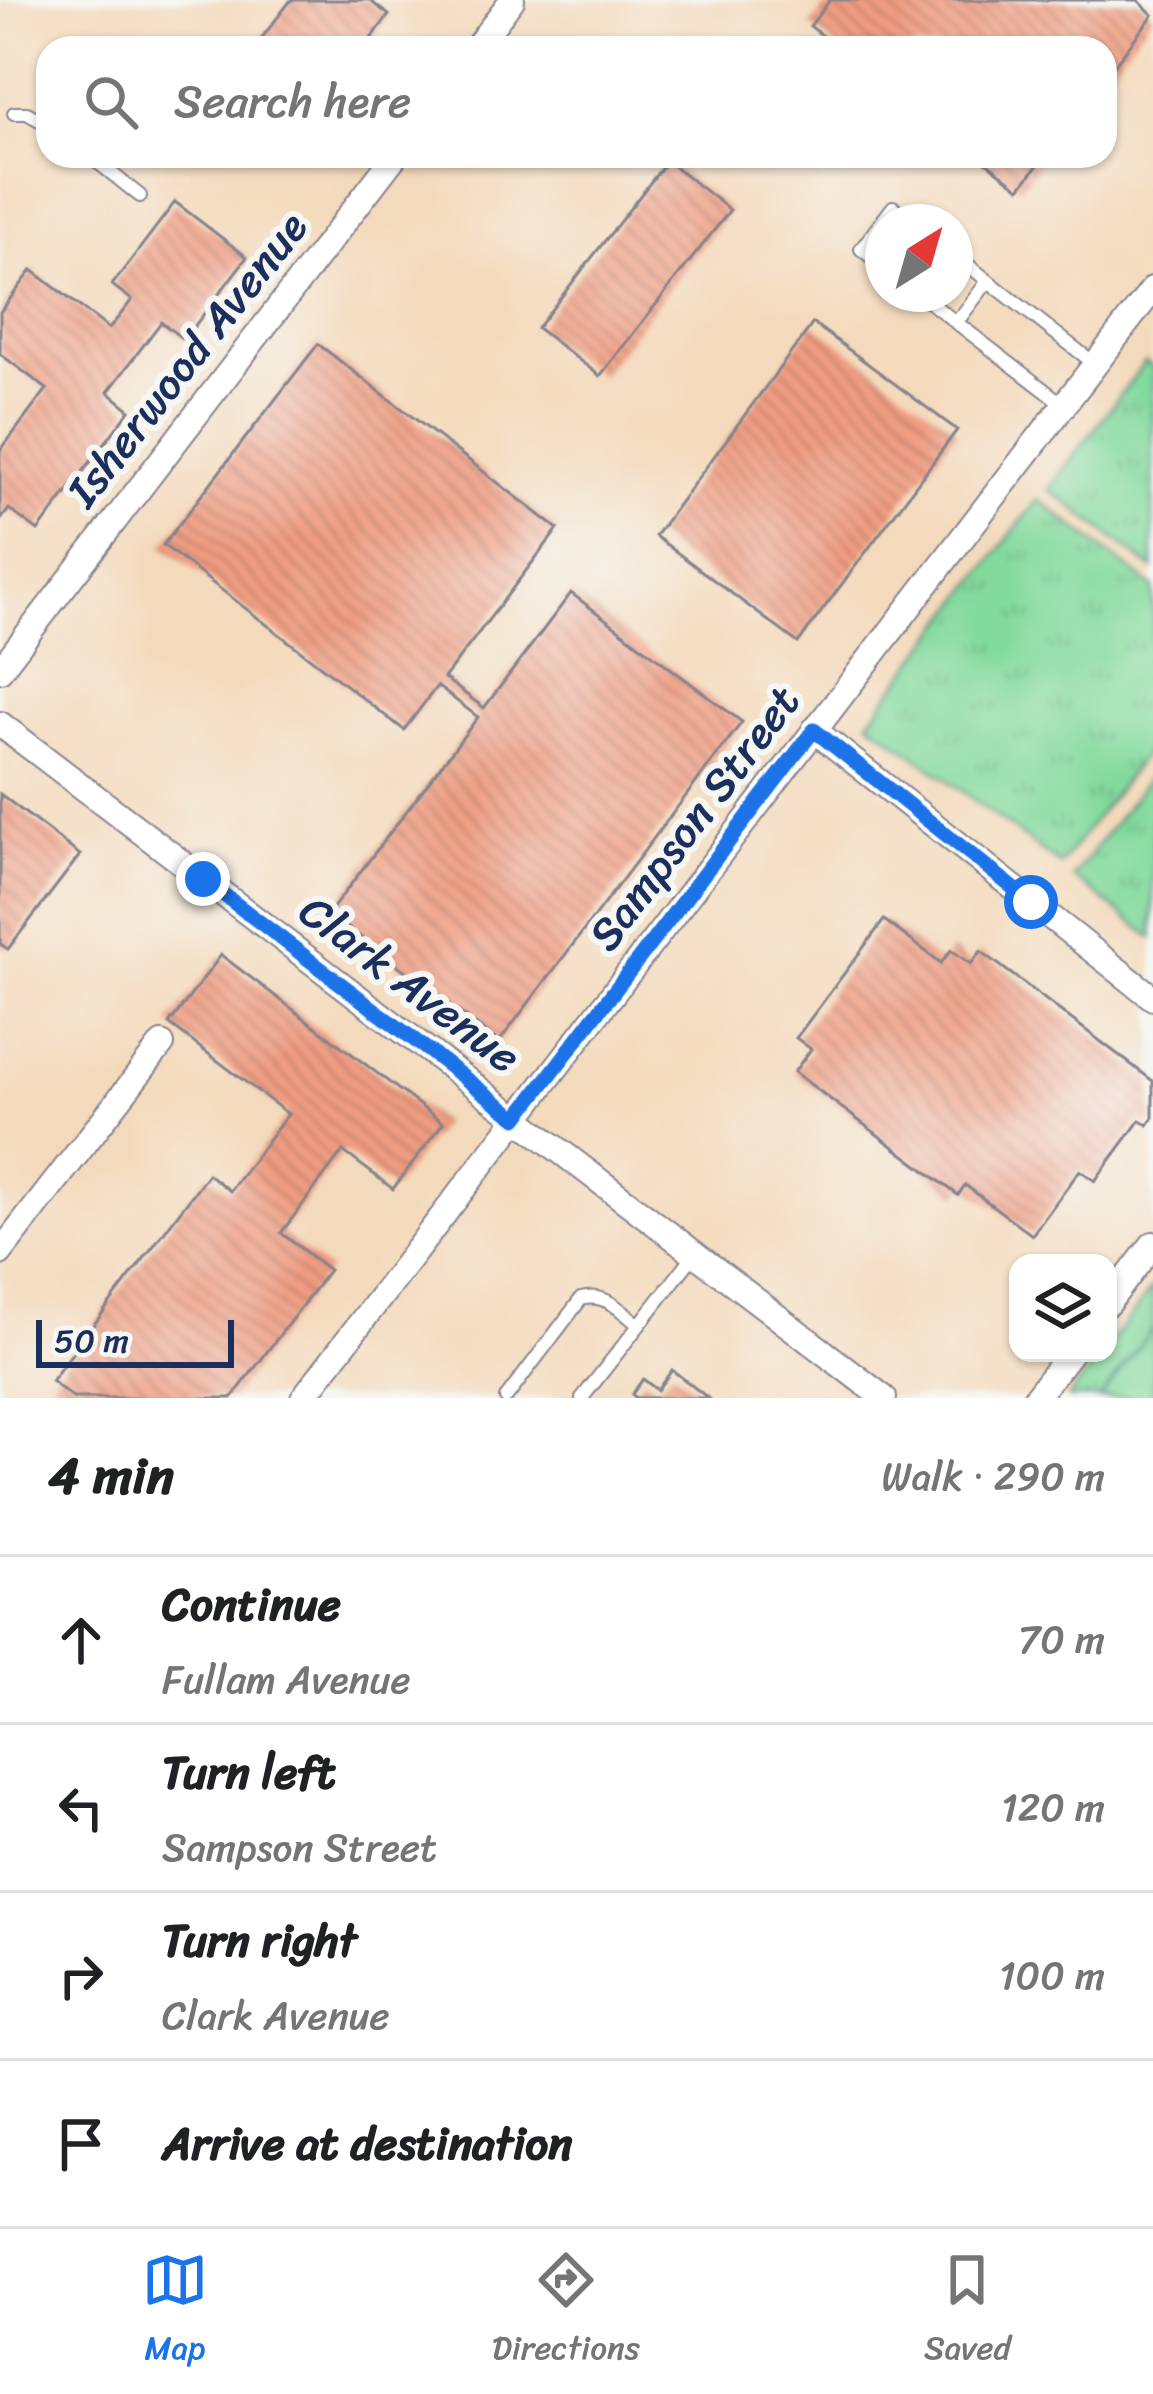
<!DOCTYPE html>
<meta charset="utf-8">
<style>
body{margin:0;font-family:Sriracha,sans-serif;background:#f2f2f2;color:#202124}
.controls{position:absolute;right:36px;bottom:36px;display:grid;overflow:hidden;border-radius:24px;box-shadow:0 3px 9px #0004}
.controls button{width:108px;height:108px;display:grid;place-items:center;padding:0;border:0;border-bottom:3px solid #e0e0e0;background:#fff;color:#202124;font:60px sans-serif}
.compass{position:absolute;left:865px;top:204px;width:108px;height:108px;border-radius:50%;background:#fff;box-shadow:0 3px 9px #0004;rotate:37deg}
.scale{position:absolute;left:36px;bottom:30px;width:198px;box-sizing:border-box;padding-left:12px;border:6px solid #1b2f5e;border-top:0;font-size:33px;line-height:42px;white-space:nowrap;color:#1b2f5e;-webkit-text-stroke:9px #f6f6f2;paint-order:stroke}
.stop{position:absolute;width:36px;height:36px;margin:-27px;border:9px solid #1a73e8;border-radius:50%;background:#fff}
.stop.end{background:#1a73e8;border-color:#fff;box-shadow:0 3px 12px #0008}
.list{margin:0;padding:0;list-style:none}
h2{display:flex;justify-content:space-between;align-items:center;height:156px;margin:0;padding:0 48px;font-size:51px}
h2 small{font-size:39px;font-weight:400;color:#757577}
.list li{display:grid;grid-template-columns:78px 1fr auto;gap:36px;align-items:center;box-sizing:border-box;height:168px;padding:0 48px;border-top:3px solid #e0e0e0}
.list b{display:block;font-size:45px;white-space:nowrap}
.list p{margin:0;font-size:39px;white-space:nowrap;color:#757577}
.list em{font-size:39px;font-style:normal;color:#757577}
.icon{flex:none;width:66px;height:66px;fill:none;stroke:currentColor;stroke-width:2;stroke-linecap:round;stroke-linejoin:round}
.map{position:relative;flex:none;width:1153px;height:1398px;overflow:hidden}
.search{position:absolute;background:#fff;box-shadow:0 3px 9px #0004;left:36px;right:36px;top:36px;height:132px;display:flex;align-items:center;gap:30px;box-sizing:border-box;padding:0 42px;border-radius:36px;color:#757577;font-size:45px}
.sheet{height:828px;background:#fff}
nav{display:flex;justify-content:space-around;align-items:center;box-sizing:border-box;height:168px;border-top:3px solid #e0e0e0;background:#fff;font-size:33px;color:#757577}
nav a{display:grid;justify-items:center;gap:6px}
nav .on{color:#1a73e8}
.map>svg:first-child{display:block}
.grass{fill:url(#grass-tufts);stroke:#4f847e;stroke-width:3}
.pitch{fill:#83da9d;stroke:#4f847e;stroke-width:3}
.building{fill:url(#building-back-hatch)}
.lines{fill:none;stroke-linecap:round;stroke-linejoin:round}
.lane-casing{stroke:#88848d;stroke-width:16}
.street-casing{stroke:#88848d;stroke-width:28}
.lane{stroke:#fff;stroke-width:12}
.street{stroke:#fff;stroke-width:24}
.route{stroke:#1a73e8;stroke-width:15}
.labels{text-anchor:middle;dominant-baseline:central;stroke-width:12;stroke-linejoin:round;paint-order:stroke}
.street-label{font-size:45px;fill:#1b2f5e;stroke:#f6f6f2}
</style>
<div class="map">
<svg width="1153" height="1398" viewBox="0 0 1153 1398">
<defs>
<pattern id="grass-tufts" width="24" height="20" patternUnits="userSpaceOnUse" patternTransform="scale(3)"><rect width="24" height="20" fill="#83da9d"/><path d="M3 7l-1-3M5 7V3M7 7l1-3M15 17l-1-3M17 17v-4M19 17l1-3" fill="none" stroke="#71bb8a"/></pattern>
<pattern id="building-back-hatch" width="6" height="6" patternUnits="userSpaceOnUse" patternTransform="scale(3)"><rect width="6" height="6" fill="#f09d81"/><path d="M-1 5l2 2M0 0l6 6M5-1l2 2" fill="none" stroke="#c2806d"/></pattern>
</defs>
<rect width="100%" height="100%" fill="#f6f6f2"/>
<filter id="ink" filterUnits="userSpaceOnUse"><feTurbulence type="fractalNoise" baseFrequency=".00833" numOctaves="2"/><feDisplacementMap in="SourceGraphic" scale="24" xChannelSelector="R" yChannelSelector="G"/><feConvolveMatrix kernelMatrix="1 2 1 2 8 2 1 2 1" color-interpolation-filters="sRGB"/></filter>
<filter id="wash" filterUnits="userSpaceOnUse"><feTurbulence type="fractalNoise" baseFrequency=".004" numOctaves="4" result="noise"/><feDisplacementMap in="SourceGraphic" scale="48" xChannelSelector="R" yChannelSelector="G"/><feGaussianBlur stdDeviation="2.7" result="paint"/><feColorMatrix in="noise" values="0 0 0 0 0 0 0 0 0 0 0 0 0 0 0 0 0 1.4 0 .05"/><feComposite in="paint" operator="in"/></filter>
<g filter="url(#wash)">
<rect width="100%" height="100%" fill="#f4dabc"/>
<g class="grass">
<polygon points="1145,362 1153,368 1153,569 1049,489"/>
<polygon points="1038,499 1153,587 1153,743 1060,865 869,721"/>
<polygon points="1153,772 1153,938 1073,877"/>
<polygon points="1153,1287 1153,1398 1068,1398 1102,1353 1108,1353 1108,1346"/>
</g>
<polygon class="pitch" points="1153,1328 1153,1398 1100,1398"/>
<g id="blocks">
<g class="building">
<polygon points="291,0 369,0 389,15 364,48 254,48"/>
<polygon points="830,0 1138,0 1153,15 1105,77 1105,48 838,48 810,26"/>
<polygon points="978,156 1045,156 1020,188"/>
<polygon points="667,161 730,210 600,376 537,328"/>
<polygon points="175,202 247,257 184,340 161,322 108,392 130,410 38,531 9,509 0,521 0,451 47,389 0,354 0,312 32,270 109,329 132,300 112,285"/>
<polygon points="813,323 957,430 798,643 655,536"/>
<polygon points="318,344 558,529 444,678 484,708 571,593 742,722 499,1042 329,913 478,717 437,686 404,730 163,545"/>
<polygon points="0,794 80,855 8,949 0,944"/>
<polygon points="884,920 941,963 951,950 971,964 981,951 1153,1081 1153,1118 1148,1125 1140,1120 1095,1181 1080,1170 1032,1235 965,1185 958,1195 794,1072 811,1049 796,1038"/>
<polygon points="221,955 443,1123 393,1189 343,1151 281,1233 329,1270 232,1398 73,1398 51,1381 208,1174 230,1191 288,1114 169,1024"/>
<polygon points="672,1370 708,1398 636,1398 632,1394 643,1379 657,1390"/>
</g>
</g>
</g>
<g filter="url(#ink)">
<use href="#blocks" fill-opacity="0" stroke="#88848d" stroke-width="3"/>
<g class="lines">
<g class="lane-casing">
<g id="lane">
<polyline points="14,113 27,113 48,125"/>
<polyline points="90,156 140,196"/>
<polyline points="955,255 1095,364"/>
<polyline points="883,266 861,249 893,207 913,222"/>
<polyline points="919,294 1064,405"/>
<polyline points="956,323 988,281"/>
<path d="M506,1398l75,-99c24,-7 39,11 57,25"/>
<polyline points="582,1398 694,1255"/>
</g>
</g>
<g class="street-casing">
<g id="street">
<polyline points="476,48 512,0"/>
<polyline points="0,670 395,156"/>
<polyline points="0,724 884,1398"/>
<polyline points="814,730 1153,998"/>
<polyline points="0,1253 162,1044"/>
<polyline points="1108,1303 1153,1244"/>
<polyline points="303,1398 1153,289"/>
<polyline points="1035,1398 1070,1353"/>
</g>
</g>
<use href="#lane" class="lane"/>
<use href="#street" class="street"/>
</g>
</g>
<g class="lines" filter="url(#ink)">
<polyline class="route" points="203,879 517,1118 814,730 1031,902"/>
</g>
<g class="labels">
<g class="street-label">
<text transform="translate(187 359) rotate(-52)">Isherwood Avenue</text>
<text transform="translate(694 818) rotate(-53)">Sampson Street</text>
<text transform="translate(410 984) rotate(37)">Clark Avenue</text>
</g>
</g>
</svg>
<div class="controls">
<button><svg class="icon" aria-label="layers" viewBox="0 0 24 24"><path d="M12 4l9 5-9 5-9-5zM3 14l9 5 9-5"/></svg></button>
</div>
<svg class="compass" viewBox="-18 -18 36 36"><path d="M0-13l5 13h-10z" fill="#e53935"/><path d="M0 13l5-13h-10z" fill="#757577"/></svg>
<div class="scale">50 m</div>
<div class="stop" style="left:1031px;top:902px"></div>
<div class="stop end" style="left:203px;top:879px"></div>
<div class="search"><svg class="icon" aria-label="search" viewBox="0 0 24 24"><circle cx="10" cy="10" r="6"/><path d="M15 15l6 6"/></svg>Search here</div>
</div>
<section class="sheet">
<h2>4 min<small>Walk · 290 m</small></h2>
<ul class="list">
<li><svg class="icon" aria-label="ahead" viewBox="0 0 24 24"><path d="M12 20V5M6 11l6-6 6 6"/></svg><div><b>Continue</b><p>Fullam Avenue</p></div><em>70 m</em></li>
<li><svg class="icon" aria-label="left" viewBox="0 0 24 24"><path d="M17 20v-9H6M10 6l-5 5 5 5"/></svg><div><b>Turn left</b><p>Sampson Street</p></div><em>120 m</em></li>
<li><svg class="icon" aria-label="right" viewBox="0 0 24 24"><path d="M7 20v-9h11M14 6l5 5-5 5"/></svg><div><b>Turn right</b><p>Clark Avenue</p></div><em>100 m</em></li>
<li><svg class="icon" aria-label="arrive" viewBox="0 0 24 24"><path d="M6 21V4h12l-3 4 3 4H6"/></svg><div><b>Arrive at destination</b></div></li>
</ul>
</section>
<nav>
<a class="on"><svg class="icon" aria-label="map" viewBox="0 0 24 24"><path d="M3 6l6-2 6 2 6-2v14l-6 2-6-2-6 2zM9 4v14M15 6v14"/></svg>Map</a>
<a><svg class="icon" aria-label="directions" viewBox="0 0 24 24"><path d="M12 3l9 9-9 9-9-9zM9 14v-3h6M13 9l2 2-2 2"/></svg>Directions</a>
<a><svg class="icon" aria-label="saved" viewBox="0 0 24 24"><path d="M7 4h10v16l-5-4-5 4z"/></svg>Saved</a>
</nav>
